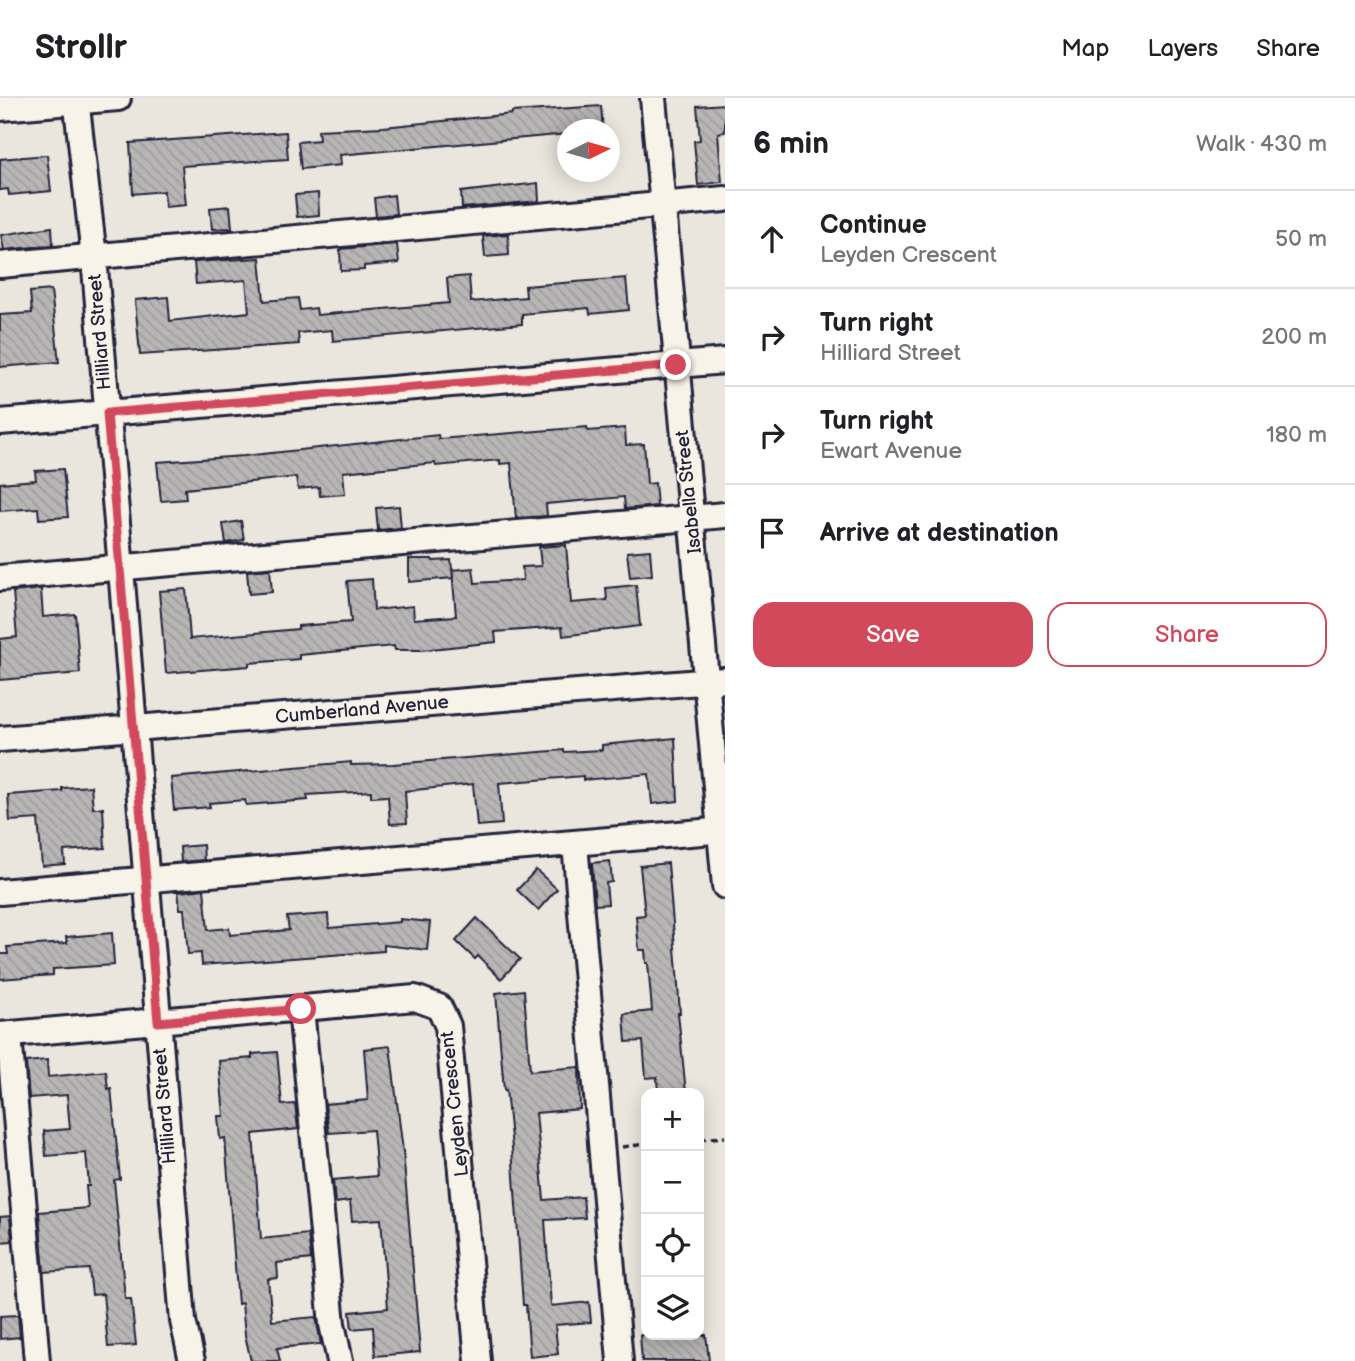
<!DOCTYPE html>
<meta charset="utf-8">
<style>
body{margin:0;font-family:"Balsamiq Sans",sans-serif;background:#f2f2f2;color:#202124}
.controls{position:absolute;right:21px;bottom:21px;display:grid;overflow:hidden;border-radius:14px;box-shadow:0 4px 18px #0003}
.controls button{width:63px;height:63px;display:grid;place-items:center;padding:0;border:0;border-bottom:2px solid #e0e0e0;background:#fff;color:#202124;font:35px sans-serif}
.compass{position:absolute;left:557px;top:21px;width:63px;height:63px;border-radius:50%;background:#fff;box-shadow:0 4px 18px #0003;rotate:85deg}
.stop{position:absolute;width:21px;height:21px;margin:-16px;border:5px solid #d1495b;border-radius:50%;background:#fff}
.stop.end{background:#d1495b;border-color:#fff;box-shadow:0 2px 7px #0008}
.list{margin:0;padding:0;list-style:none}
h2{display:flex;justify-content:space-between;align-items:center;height:91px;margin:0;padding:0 28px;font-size:30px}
h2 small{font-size:23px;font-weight:400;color:#757577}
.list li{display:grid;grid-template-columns:46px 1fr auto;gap:21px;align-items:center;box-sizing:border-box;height:98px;padding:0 28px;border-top:2px solid #e0e0e0}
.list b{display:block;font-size:26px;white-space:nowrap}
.list p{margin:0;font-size:23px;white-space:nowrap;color:#757577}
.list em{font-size:23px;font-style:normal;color:#757577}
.actions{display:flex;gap:14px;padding:21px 28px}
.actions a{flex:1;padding:16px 0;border:2px solid #d1495b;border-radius:21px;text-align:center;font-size:24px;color:#d1495b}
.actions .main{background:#d1495b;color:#fff}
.icon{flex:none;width:38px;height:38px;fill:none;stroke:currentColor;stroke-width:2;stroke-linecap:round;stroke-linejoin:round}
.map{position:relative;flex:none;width:725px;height:1263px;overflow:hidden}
header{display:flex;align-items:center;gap:42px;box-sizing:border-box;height:98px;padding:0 35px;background:#fff;border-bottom:2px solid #e0e0e0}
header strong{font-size:33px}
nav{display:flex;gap:38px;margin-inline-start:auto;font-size:24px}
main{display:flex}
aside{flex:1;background:#fff}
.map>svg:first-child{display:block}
.building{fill:url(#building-back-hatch);stroke:#22223b;stroke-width:2}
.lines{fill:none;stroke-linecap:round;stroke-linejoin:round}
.minor-casing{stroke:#22223b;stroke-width:30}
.path{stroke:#22223b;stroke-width:3.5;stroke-dasharray:7 5;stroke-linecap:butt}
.minor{stroke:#f7f3e8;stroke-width:24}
.route{stroke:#d1495b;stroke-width:9}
.labels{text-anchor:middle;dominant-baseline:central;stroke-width:5;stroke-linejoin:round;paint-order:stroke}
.street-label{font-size:19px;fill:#22223b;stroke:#f7f3e8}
</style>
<header>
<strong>Strollr</strong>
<nav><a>Map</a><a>Layers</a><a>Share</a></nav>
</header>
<main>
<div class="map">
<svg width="725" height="1263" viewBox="0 0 725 1263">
<defs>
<pattern id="building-back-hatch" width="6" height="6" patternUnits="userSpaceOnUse" patternTransform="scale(1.75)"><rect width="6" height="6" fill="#b8b6b5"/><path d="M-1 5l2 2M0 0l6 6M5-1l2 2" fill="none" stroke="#9e9c9d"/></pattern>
</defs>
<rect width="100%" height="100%" fill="#eae6de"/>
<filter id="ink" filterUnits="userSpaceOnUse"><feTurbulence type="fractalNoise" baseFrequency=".0143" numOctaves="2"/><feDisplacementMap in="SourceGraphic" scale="14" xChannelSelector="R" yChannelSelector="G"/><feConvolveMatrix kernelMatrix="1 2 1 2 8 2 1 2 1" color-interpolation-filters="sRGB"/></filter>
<g filter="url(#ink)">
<g class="building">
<polygon points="725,6 725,34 718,35 722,84 698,87 694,43 700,42 697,8"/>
<polygon points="601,8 603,32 568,32 568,36 340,57 341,67 301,71 298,44 319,42 318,32 383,29 512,16 512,14"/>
<polygon points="286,34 288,61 182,68 186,107 165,109 164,93 133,96 130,45"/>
<polygon points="47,57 51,93 9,97 8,91 0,92 0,61"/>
<polygon points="538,85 539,103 462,110 461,94"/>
<polygon points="318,95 319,117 297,119 295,97"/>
<polygon points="394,97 396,116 376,118 374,100"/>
<polygon points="230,108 232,130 212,131 210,110"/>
<polygon points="52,129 53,147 4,152 1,137"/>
<polygon points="508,136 509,157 485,159 483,138"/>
<polygon points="397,146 399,165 364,168 364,172 341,173 340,151"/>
<polygon points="260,160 264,203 298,200 300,212 316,210 317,217 449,205 447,180 469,178 471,204 526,199 525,188 626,180 629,212 590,216 589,210 522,216 522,226 333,243 332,232 298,235 299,246 140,257 135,202 168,199 170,223 249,214 246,182 196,186 194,164"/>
<polygon points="51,192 59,264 0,269 0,217 32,215 30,194"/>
<polygon points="587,329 588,333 625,330 626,347 644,346 647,386 655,385 657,408 625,411 624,399 546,406 547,418 516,420 511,365 500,366 500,362 436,368 435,365 343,374 345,396 320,398 319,389 298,391 296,379 185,391 186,401 161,403 157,364 244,358 438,337 439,341"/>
<polygon points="63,371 68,419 39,421 38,410 0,413 0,385 36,382 35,373"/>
<polygon points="399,408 401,430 378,432 376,410"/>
<polygon points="241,423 244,442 226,445 223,426"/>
<polygon points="566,447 571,505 607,502 606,490 636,487 640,528 563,538 562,529 495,534 496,544 422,552 395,552 394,548 299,557 299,561 249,565 249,568 166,575 159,493 186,491 190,541 298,531 298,528 351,524 347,483 372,481 374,512 413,508 414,521 456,518 452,472 473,470 475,485 523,482 522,469 541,468 539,449"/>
<polygon points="650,452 652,477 630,479 627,454"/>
<polygon points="409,461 432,461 433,463 451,462 453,480 409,484"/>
<polygon points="270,471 272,494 249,496 247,473"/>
<polygon points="41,491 43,519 75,516 80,575 0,582 0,541 17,539 13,494"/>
<polygon points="675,640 678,703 652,706 649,676 583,682 583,678 499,685 502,726 477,728 473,686 405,693 407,725 390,726 388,698 371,699 371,693 307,697 308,702 246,707 245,702 209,705 210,709 174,712 171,680 351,664 351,667 393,666 564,652 564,654 602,652 602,647"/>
<polygon points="91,688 93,710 103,710 105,750 64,753 65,766 42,768 38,721 10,723 8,697 62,693 62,690"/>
<polygon points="203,747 204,762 181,764 180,749"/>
<polygon points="610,763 612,784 606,785 608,806 595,807 592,765"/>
<polygon points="668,765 677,874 680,915 678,915 686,995 658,995 657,979 646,980 643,943 626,944 624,916 652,913 648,865 646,865 645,852 639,852 636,818 645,817 640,768"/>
<polygon points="536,772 557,791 538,812 517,792"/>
<polygon points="204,791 208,832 229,830 230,837 289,832 287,819 328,816 329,830 400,824 400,821 430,824 427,852 384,847 384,853 202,867 201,855 188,856 184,811 180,811 178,794"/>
<polygon points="477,820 520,861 501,881 478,858 475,861 456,843"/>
<polygon points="112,835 114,867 53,871 53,877 0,881 0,856 8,856 7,849 67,845 66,839"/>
<polygon points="524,892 530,973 579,969 580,1011 536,1015 544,1102 583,1099 585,1120 545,1122 551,1208 589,1204 591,1224 555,1227 558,1256 530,1259 526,1207 523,1207 512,1050 506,992 504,992 496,895"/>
<polygon points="390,948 403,1053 420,1254 375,1258 373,1229 352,1231 350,1214 388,1210 381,1121 352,1123 350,1103 335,1105 333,1082 377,1078 373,1032 329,1035 325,1006 368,1002 364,951"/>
<polygon points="277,954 282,1007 295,1006 298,1031 253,1036 261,1141 308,1136 311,1161 277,1165 278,1180 268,1181 272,1223 316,1219 321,1246 277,1250 280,1263 251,1263 245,1237 242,1205 238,1206 225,1040 220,1041 218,1018 224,1018 219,963 252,960 252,956"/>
<polygon points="47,962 48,979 106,973 108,991 111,990 120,1081 114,1082 125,1201 131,1201 136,1247 108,1249 103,1196 92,1197 89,1171 44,1174 39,1114 88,1110 86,1088 89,1088 86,1055 46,1058 44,1033 70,1031 67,997 29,1000 26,964"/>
<polygon points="10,1118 12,1143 0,1144 0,1119"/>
<polygon points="18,1217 20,1239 0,1241 0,1218"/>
<polygon points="640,1237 706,1237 709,1263 642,1263"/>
</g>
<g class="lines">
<g class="minor-casing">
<g id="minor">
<polyline points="76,0 94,159 121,471 183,1223 192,1263"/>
<polyline points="653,0 725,788"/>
<polyline points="0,10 118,0"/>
<polyline points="0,167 725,101"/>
<polyline points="0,324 725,263"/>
<polyline points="0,480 725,417"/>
<polyline points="0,641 725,582"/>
<polyline points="575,746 620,1263"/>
<polyline points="0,794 725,732"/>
<polyline points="301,911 332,1226 340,1263"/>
<polyline points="0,937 415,900 439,909 448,928 478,1263"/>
<polyline points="9,937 37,1263"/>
</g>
</g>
<g class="path">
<polyline points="699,1041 725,1039"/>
<polyline points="622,1049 646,1046"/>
</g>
<use href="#minor" class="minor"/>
</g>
</g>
<g class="lines" filter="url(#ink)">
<polyline class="route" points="301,911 158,924 107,315 676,267"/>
</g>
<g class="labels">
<g class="street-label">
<text transform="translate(100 234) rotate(-95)">Hilliard Street</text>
<text transform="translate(689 394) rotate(-96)">Isabella Street</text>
<text transform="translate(362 612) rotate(-5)">Cumberland Avenue</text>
<text transform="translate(455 1006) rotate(-96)">Leyden Crescent</text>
<text transform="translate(165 1008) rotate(-95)">Hilliard Street</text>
</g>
</g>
</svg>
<div class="controls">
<button>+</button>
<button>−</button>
<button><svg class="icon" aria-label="locate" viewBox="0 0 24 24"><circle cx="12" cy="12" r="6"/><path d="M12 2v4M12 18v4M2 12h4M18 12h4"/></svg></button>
<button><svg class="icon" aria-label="layers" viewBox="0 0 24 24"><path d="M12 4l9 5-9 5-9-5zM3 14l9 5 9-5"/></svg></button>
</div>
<svg class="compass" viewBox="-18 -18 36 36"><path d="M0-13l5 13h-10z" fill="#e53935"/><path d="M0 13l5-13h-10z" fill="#757577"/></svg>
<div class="stop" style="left:301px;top:911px"></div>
<div class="stop end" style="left:676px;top:267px"></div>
</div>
<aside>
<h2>6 min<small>Walk · 430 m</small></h2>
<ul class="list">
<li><svg class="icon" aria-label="ahead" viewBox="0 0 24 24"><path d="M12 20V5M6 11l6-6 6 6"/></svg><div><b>Continue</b><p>Leyden Crescent</p></div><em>50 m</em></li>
<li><svg class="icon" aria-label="right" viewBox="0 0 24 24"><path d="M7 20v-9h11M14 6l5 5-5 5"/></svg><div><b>Turn right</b><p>Hilliard Street</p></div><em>200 m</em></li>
<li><svg class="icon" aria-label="right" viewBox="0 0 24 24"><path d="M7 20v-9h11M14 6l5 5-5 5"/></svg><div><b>Turn right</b><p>Ewart Avenue</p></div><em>180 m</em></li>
<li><svg class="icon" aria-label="arrive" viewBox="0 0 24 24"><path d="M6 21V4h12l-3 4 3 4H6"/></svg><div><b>Arrive at destination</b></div></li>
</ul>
<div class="actions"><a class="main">Save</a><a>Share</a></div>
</aside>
</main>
